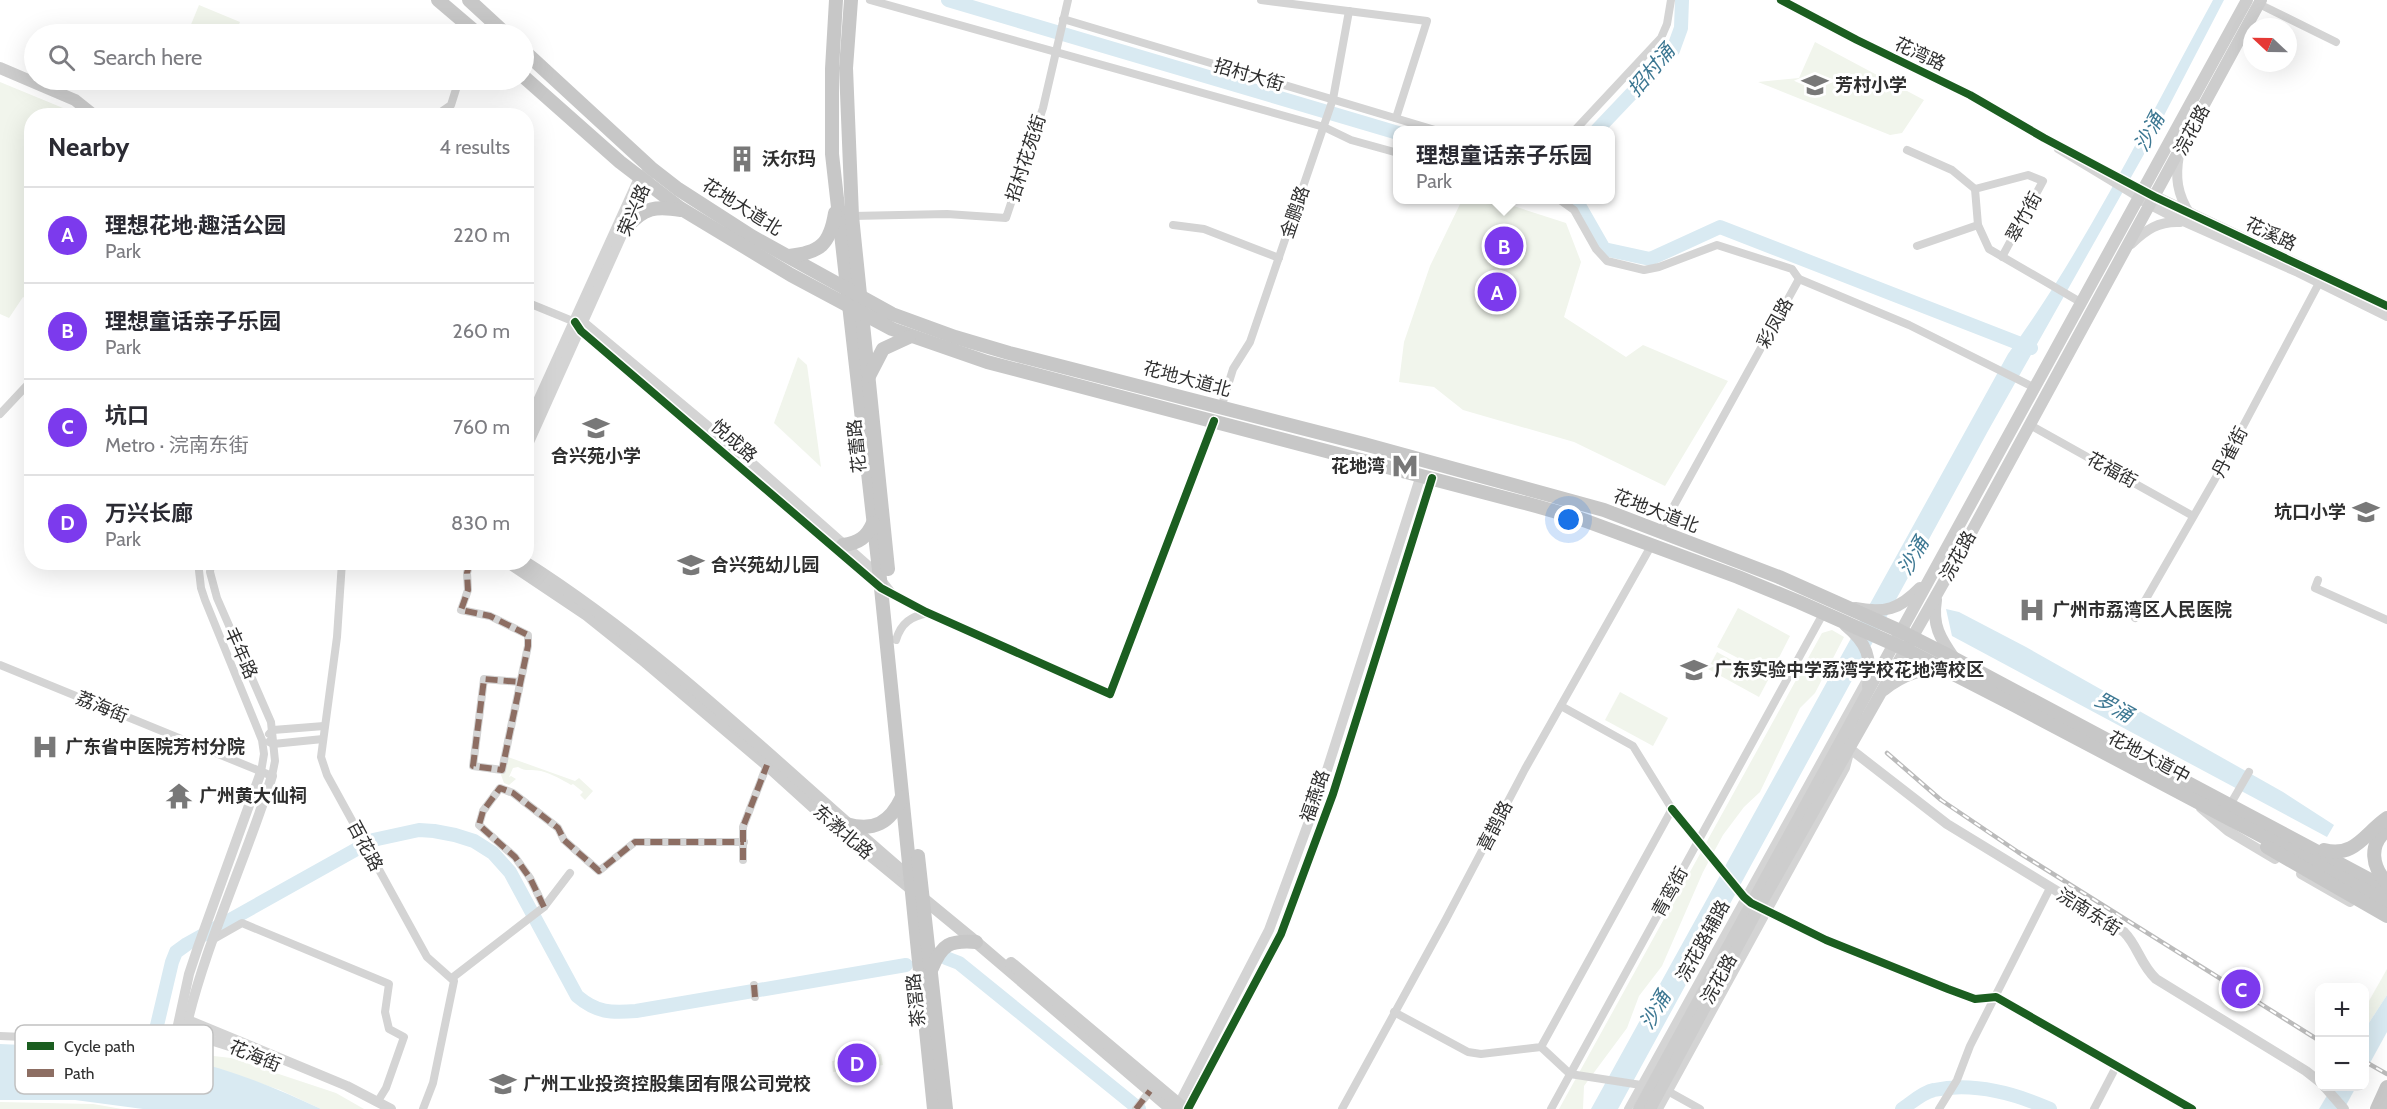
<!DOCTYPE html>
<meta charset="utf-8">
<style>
body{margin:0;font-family:Cabin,"Noto Sans SC",sans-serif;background:#f7f7f7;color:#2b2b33}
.controls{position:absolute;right:18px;bottom:18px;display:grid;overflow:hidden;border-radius:12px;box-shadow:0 6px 24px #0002}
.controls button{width:54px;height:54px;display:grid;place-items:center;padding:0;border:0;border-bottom:2px solid #e1e1e2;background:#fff;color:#2b2b33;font:30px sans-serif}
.compass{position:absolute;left:2243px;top:18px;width:54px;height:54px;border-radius:50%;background:#fff;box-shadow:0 6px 24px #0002;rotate:292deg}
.you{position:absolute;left:1569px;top:520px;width:21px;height:21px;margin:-15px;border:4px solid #fff;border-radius:50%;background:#1a73e8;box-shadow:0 0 0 9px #1a73e833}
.badge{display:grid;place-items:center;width:39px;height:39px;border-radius:50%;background:#7c3aed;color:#fff;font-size:20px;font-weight:700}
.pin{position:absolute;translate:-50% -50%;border:3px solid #fff;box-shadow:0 2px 6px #0006}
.popup{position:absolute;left:1393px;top:126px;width:222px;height:78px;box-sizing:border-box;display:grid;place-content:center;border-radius:12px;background:#fff;filter:drop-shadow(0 2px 4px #0005);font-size:20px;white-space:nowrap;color:#7c7c81}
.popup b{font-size:22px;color:#2b2b33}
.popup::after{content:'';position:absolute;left:50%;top:100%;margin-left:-12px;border:12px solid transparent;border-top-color:#fff}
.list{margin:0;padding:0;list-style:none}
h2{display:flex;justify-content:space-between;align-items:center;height:78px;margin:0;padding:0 24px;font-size:26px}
h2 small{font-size:20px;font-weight:400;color:#7c7c81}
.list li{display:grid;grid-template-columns:39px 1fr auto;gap:18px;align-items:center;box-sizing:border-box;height:96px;padding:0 24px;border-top:2px solid #e1e1e2}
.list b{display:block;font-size:22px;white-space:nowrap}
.list p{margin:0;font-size:20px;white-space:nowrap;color:#7c7c81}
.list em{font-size:20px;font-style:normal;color:#7c7c81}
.icon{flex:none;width:33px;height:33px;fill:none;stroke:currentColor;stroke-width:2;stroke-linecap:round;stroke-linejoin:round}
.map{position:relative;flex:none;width:2387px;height:1109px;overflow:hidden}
.search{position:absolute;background:#fff;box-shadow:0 6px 24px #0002;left:24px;top:24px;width:510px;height:66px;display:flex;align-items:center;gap:15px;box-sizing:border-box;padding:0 21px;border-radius:33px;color:#7c7c81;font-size:22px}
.panel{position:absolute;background:#fff;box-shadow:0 6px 24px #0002;left:24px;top:108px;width:510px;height:462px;border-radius:24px}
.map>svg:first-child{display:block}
.green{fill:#f1f5ec}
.water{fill:#d9eaf2}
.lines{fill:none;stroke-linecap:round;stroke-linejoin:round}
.river{stroke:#d9eaf2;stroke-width:14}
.minor{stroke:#d4d4d4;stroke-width:8}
.tertiary{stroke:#d4d4d4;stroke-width:10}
.secondary{stroke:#cdcdcd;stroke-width:12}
.primary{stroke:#c7c7c7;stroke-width:14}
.rail-casing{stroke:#bbb;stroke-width:4.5}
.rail{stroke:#fff;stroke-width:2;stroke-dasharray:7;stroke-linecap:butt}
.primary-bridge{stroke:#c7c7c7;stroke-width:14}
.quiet{stroke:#8d6e63;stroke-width:6;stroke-dasharray:12 6;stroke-linecap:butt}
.cycleway-casing{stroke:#fff;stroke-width:11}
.cycleway{stroke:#1b5e20;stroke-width:8}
.labels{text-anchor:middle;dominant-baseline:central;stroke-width:6;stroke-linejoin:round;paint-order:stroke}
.street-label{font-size:18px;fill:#2f2f2f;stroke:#fff}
.poi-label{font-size:18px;font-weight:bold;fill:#2f2f2f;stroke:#fff;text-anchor:start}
.water-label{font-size:20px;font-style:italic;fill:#3c7792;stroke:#fff}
.key{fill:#fff;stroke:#c1c1c1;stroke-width:1.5}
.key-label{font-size:16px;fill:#2f2f2f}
</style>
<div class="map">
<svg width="2387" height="1109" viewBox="0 0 2387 1109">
<rect width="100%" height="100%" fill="#fff"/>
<g class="green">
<polygon points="199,5 240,22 235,34 206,34 190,27"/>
<polygon points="1815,42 1924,100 1902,133 1890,135 1758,82 1799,78"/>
<polygon points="0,82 80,115 32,116 31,301 23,297 9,318 0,314"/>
<polygon points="1462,200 1495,200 1566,223 1581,262 1564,317 1626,357 1643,345 1728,381 1665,486 1574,442 1463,410 1434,387 1399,382 1404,342 1430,266"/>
<polygon points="798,357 807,365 821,467 774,423"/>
<polygon points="1738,608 1790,636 1770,675 1717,647"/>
<polygon points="1832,630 1844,637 1815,693 1800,708 1760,792 1744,807 1723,835 1703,872 1662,966 1639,996 1627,1028 1584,1086 1583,1109 1559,1109 1822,633"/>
<polygon points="1717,652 1768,680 1759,697 1708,669"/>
<polygon points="1620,692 1668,718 1653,746 1605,720"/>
<path d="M508,757l67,24 4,-3 14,13 -8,9 -5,-5 3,-3 -10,-8 -2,1c-8,-5 -19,-11 -30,-14 -10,-2 -15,1 -23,-4l-5,1 -4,9 2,-1 5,3 -7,6 -5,-2 -3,-8z"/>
<polygon points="2387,969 2387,995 2365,1029 2365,1008"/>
<polygon points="153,1049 231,1058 336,1093 364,1109 321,1109 280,1090 215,1068 183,1059 153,1055"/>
<polygon points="881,1054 883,1065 833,1072 832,1061"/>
<polygon points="0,1102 93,1104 122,1109 0,1109"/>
</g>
<g class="water">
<path d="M2213,0h11l-81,156 -155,275 -370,678h-27l417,-755c80,-110 140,-235 205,-354z"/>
<polygon points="1946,609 1959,612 2026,647 2283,792 2334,825 2327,837 1952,636"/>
<polygon points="2387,995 2387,1032 2365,1072 2365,1029"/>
<path d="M0,1044c61,3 123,3 183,15 47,10 94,29 138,50h-178l-68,-9h-75z"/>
<polygon points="2332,1087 2356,1087 2344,1109 2319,1109"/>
</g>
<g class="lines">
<g class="river">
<polyline points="948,0 1398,133"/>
<polyline points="1597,130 1673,50 1681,28 1682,0"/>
<polyline points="1576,200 1604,249 1650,259 1720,227 2031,348"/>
<polyline points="946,958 959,963 1139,1109"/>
<path d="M146,1072l26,-110 4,-10 11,-8 186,-104 46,-10 15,1 21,4 19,6 19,12 17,19 67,124c20,17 34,17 59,15l270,-46"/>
<path d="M1902,1109c9,-6 21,-17 32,-19 39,-8 80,3 116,19"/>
</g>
<g class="minor">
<polyline points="870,0 1324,127 1351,140 1398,153"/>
<polyline points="1261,0 1427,21 1396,118"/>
<polyline points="1781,0 1857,40 1970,95 2044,138 2143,190"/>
<polyline points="2259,4 2336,42"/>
<polyline points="1063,19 1435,130"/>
<polyline points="435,116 451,105 457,86 462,80"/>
<polyline points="1575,130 1661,38 1667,24 1671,0"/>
<polyline points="2058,149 2139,198"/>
<polyline points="1907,150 1952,170 1975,189"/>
<polyline points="1560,200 1574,210 1596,249 1607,261 1644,270 1659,267 1717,245 1792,269 1799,279"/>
<polyline points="852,216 947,214 1006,218 1043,108 1068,0"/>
<polyline points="1173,225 1204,229 1279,258"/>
<polyline points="1917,246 1978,225"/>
<polyline points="2002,257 2043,181 2028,175 1975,189 1978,225 1989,249 2082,303"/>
<polyline points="526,302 575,322"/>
<polyline points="1221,408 1233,369 1250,342 1333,99 1349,11"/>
<polyline points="0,414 32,380"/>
<polyline points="2030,425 2193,516"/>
<polyline points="1660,531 1799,279 1909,325 2035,388"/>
<polyline points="198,562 201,588 205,600 262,740 264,754 261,772"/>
<polyline points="342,562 337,637 321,757 327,775 427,957 454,981 433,1083 423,1109"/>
<polyline points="470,562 467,573 468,590 461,610 490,616 528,635 528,646 502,770 473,766 484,679 520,682"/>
<polyline points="2318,580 2315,588 2387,620"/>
<polyline points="891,593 926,612 1110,694 1214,421"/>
<polyline points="2135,618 2215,479 2319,283"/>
<path d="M896,640c5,-17 15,-24 33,-27"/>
<polyline points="0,665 272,776 275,761 271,722 217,598 210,572 211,562"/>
<polyline points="269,734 273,730 324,726"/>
<polyline points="269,742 273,744 323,739"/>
<polyline points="2230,805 2249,772"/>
<polyline points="1672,809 1744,897 1751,903 1826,940 1948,989 1975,999 1996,997 2192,1109"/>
<polyline points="743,860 743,827 767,765"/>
<polyline points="544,907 530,878 515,857 479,825 483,811 500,788 513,793 558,828 564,840 599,871 635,842 744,842"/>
<polyline points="212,940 242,923 389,984 385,1012 389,1029 404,1037 386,1088 378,1101"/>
<polyline points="452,978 544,907 570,873"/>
<polyline points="754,985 755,997"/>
<polyline points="1394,1012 1468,1052 1481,1054 1541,1047 1672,809 1633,746 1561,706"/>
<polyline points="0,1036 71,1039 173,1048"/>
<polyline points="1541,1047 1570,1074 1641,1085"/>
<polyline points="1664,1089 1700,1109"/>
<polyline points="1136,1109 1150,1091"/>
<polyline points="1342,1109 1445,921 1525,769 1651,546"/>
<polyline points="1551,1109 1824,612"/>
<polyline points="1628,1109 1867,678"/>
<polyline points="1659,1109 1846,768 1850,753"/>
<polyline points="1939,1109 1957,1080 1970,1046 2050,888"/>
<polyline points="2094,1109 2117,1065"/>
</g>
<g class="tertiary">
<path d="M2179,155c-4,22 -2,39 11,59"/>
<polyline points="2143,190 2387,306"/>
<polyline points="2143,201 2174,217 2298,272 2387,316"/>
<path d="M2131,244c15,-14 27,-23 49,-22"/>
<polyline points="575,322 584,323 746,458 874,571 891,593"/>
<polyline points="575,322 581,331 883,589"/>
<polyline points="526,427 639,178 644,174"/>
<polyline points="526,449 648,177"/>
<path d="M1849,748l98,76 177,108c14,14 16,32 32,47l150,92 14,11"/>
<polyline points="2201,808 2228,831 2275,859"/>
<polyline points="2301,874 2350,902"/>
<polyline points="183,1018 347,1086 391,1109"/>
<polyline points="179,1030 242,1050"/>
<path d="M185,1032c20,-88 60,-170 87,-256"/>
<polyline points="173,1048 189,974 198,947 261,772"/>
<polyline points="2324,1086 2344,1109"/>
<polyline points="1179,1104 1269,930 1321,789 1421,475"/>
<polyline points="1188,1109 1281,934 1333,794 1432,478"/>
</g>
<g class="secondary">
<polyline points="0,68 75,100 95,116"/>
<polyline points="508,562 587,615 642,659 767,765 830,822 976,942 1171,1109"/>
<path d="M525,562c142,90 262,212 390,320"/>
<path d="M1936,600c-4,25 4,38 18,58"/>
<path d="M1855,608c29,6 45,1 65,-20"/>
<path d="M1845,625c22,18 27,32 23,61"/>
<path d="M1884,690c19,-15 38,-22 62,-20"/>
<polyline points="1011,963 1185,1109"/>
<polyline points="1639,1109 2247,0"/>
<polyline points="1650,1109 1759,907 1954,564 2261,0"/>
</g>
<g class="primary">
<polyline points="438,0 478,34"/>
<polyline points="469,0 506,34"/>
<polyline points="836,0 832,69 832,154 881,588 934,1109"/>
<polyline points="851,0 846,68 852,216 888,569"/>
<polyline points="524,51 651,168 678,189 751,236 892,314 955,337 1009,353 1364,444 1604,510 1779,577 1900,631 1955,659 2387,889"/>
<polyline points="524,77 620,162 680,208 791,275 892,329 987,362 1536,506 1578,518 1738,577 1799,602 1905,649 2014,705 2387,902"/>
<path d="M627,227c17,-20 29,-21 54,-17"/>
<path d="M789,256c31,-3 41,-12 46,-43"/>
<polyline points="869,376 883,349 909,337"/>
<path d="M843,545c16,-2 24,-8 30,-22"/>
<path d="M846,824c28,8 44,-1 56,-27"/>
<path d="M2387,830c-19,15 -15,37 0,53"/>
<polyline points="2267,847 2387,916"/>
<path d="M2324,850c31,8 41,-17 63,-32"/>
<polyline points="918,856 946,1109"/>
<path d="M932,968c10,-24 18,-28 44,-26"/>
<polyline points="2385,1109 2387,1105"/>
</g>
<g class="rail-casing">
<g id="rail">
<polyline points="1887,753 1941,800 2018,852 2320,1041"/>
<polyline points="2364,1061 2387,1074"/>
</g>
</g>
<use href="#rail" class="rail"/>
<polyline class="primary-bridge" points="2377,1109 2387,1087"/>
<g class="quiet">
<polyline points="470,562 467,573 468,590 461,610 490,616 528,635 528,646 502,770 473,766 484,679 520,682"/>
<polyline points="743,860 743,827 767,765"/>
<polyline points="544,907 530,878 515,857 479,825 483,811 500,788 513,793 558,828 564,840 599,871 635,842 744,842"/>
<polyline points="754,985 755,997"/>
<polyline points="1136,1109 1150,1091"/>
</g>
<g class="cycleway-casing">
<g id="cycleway">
<polyline points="1781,0 1857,40 1970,95 2044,138 2155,197 2387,306"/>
<polyline points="575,322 581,331 881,588 926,612 1110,694 1214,421"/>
<polyline points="1672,809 1744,897 1751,903 1826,940 1948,989 1975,999 1996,997 2192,1109"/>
<polyline points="1188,1109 1281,934 1333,794 1432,478"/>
</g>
</g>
<use href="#cycleway" class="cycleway"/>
</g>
<defs>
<g id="school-bare" transform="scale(2.07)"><path d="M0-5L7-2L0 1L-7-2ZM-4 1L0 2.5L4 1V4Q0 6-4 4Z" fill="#787878" stroke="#fff" stroke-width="2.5" paint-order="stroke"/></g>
<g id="building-bare" transform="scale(2.07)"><path d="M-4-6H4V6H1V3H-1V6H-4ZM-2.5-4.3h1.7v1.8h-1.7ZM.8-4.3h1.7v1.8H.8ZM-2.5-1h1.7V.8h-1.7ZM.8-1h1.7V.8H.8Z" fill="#787878" stroke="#fff" stroke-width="2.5" paint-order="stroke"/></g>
<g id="metro-bare" transform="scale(2.07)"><path d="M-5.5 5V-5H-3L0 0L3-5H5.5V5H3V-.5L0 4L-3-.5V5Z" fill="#787878" stroke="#fff" stroke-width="2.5" paint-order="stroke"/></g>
<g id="hospital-bare" transform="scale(2.07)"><path d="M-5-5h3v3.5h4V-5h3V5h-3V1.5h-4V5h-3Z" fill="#787878" stroke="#fff" stroke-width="2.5" paint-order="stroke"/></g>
<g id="temple-bare" transform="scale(2.07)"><path d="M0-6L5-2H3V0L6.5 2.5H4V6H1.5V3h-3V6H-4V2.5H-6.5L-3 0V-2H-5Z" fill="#787878" stroke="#fff" stroke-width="2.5" paint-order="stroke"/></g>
</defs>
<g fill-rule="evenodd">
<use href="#school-bare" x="1815" y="85"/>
<use href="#building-bare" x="742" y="159"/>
<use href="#school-bare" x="596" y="428"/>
<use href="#metro-bare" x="1405" y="466"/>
<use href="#school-bare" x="2366" y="512"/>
<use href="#school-bare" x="691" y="565"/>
<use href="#hospital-bare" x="2032" y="610"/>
<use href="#school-bare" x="1694" y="670"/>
<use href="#hospital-bare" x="45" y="747"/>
<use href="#temple-bare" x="179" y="796"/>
<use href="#school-bare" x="503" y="1084"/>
</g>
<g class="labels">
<g class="street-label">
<text transform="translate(1920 54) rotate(25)">花湾路</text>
<text transform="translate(1249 75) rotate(16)">招村大街</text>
<text transform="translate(2192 130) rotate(-62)">浣花路</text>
<text transform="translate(1026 158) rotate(-72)">招村花苑街</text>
<text transform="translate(742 207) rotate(32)">花地大道北</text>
<text transform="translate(634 210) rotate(-67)">荣兴路</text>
<text transform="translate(1295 212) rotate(-71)">金鹏路</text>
<text transform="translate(2024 217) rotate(-61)">翠竹街</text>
<text transform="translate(2271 234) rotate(25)">花溪路</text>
<text transform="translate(1775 323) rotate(-61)">彩凤路</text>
<text transform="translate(1187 379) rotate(15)">花地大道北</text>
<text transform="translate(734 441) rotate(41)">悦成路</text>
<text transform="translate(857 446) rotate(-96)">花蕾路</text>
<text transform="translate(2230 452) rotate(-62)">丹雀街</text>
<text transform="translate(2112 470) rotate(29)">花福街</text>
<text transform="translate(1656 511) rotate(21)">花地大道北</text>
<text transform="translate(1958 556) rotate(-61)">浣花路</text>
<text transform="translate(241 653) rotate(66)">丰年路</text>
<text transform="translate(102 707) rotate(22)">荔海街</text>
<text transform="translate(2149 757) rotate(28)">花地大道中</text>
<text transform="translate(1315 796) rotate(-71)">福燕路</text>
<text transform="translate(1495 826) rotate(-63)">喜鹊路</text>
<text transform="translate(843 832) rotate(41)">东漖北路</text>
<text transform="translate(365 846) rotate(62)">百花路</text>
<text transform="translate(1670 892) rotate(-61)">青鸾街</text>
<text transform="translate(2089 912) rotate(32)">浣南东街</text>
<text transform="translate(1703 941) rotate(-61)">浣花路辅路</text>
<text transform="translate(1719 979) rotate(-61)">浣花路</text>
<text transform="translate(916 1000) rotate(-96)">茶滘路</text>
<text transform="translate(255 1056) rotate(22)">花海街</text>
</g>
<g class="poi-label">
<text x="1835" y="85">芳村小学</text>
<text x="762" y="159">沃尔玛</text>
<text x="596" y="456" text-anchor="middle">合兴苑小学</text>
<text x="1385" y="466" text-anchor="end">花地湾</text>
<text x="2346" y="512" text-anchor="end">坑口小学</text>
<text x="711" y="565">合兴苑幼儿园</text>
<text x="2052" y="610">广州市荔湾区人民医院</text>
<text x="1714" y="670">广东实验中学荔湾学校花地湾校区</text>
<text x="65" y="747">广东省中医院芳村分院</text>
<text x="199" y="796">广州黄大仙祠</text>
<text x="523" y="1084">广州工业投资控股集团有限公司党校</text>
</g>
<g class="water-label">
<text transform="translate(1651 70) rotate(-50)">招村涌</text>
<text transform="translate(2149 132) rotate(-62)">沙涌</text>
<text transform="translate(1913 556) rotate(-60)">沙涌</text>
<text transform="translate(2114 707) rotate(29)">罗涌</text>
<text transform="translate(1655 1010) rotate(-60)">沙涌</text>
</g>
</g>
<rect x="15" y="1025" width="198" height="69" rx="9" class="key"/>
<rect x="27" y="1042" width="27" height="8" fill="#1b5e20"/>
<rect x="27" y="1069" width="27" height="8" fill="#8d6e63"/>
<g class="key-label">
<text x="64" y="1052">Cycle path</text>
<text x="64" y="1079">Path</text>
</g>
</svg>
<div class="controls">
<button>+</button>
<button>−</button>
</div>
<svg class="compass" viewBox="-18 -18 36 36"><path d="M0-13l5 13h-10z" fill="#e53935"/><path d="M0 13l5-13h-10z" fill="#7c7c81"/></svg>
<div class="you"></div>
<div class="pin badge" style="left:1497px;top:292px">A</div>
<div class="pin badge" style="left:1504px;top:246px">B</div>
<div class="popup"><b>理想童话亲子乐园</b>Park</div>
<div class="pin badge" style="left:2241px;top:989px">C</div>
<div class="pin badge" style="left:857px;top:1063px">D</div>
<div class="search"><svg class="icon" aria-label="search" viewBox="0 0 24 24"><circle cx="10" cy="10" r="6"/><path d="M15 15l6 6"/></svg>Search here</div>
<section class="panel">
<h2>Nearby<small>4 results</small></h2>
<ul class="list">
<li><span class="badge">A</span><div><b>理想花地·趣活公园</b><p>Park</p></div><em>220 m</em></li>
<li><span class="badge">B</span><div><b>理想童话亲子乐园</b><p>Park</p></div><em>260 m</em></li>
<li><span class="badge">C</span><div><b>坑口</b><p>Metro · 浣南东街</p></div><em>760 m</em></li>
<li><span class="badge">D</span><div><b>万兴长廊</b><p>Park</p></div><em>830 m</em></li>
</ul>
</section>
</div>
